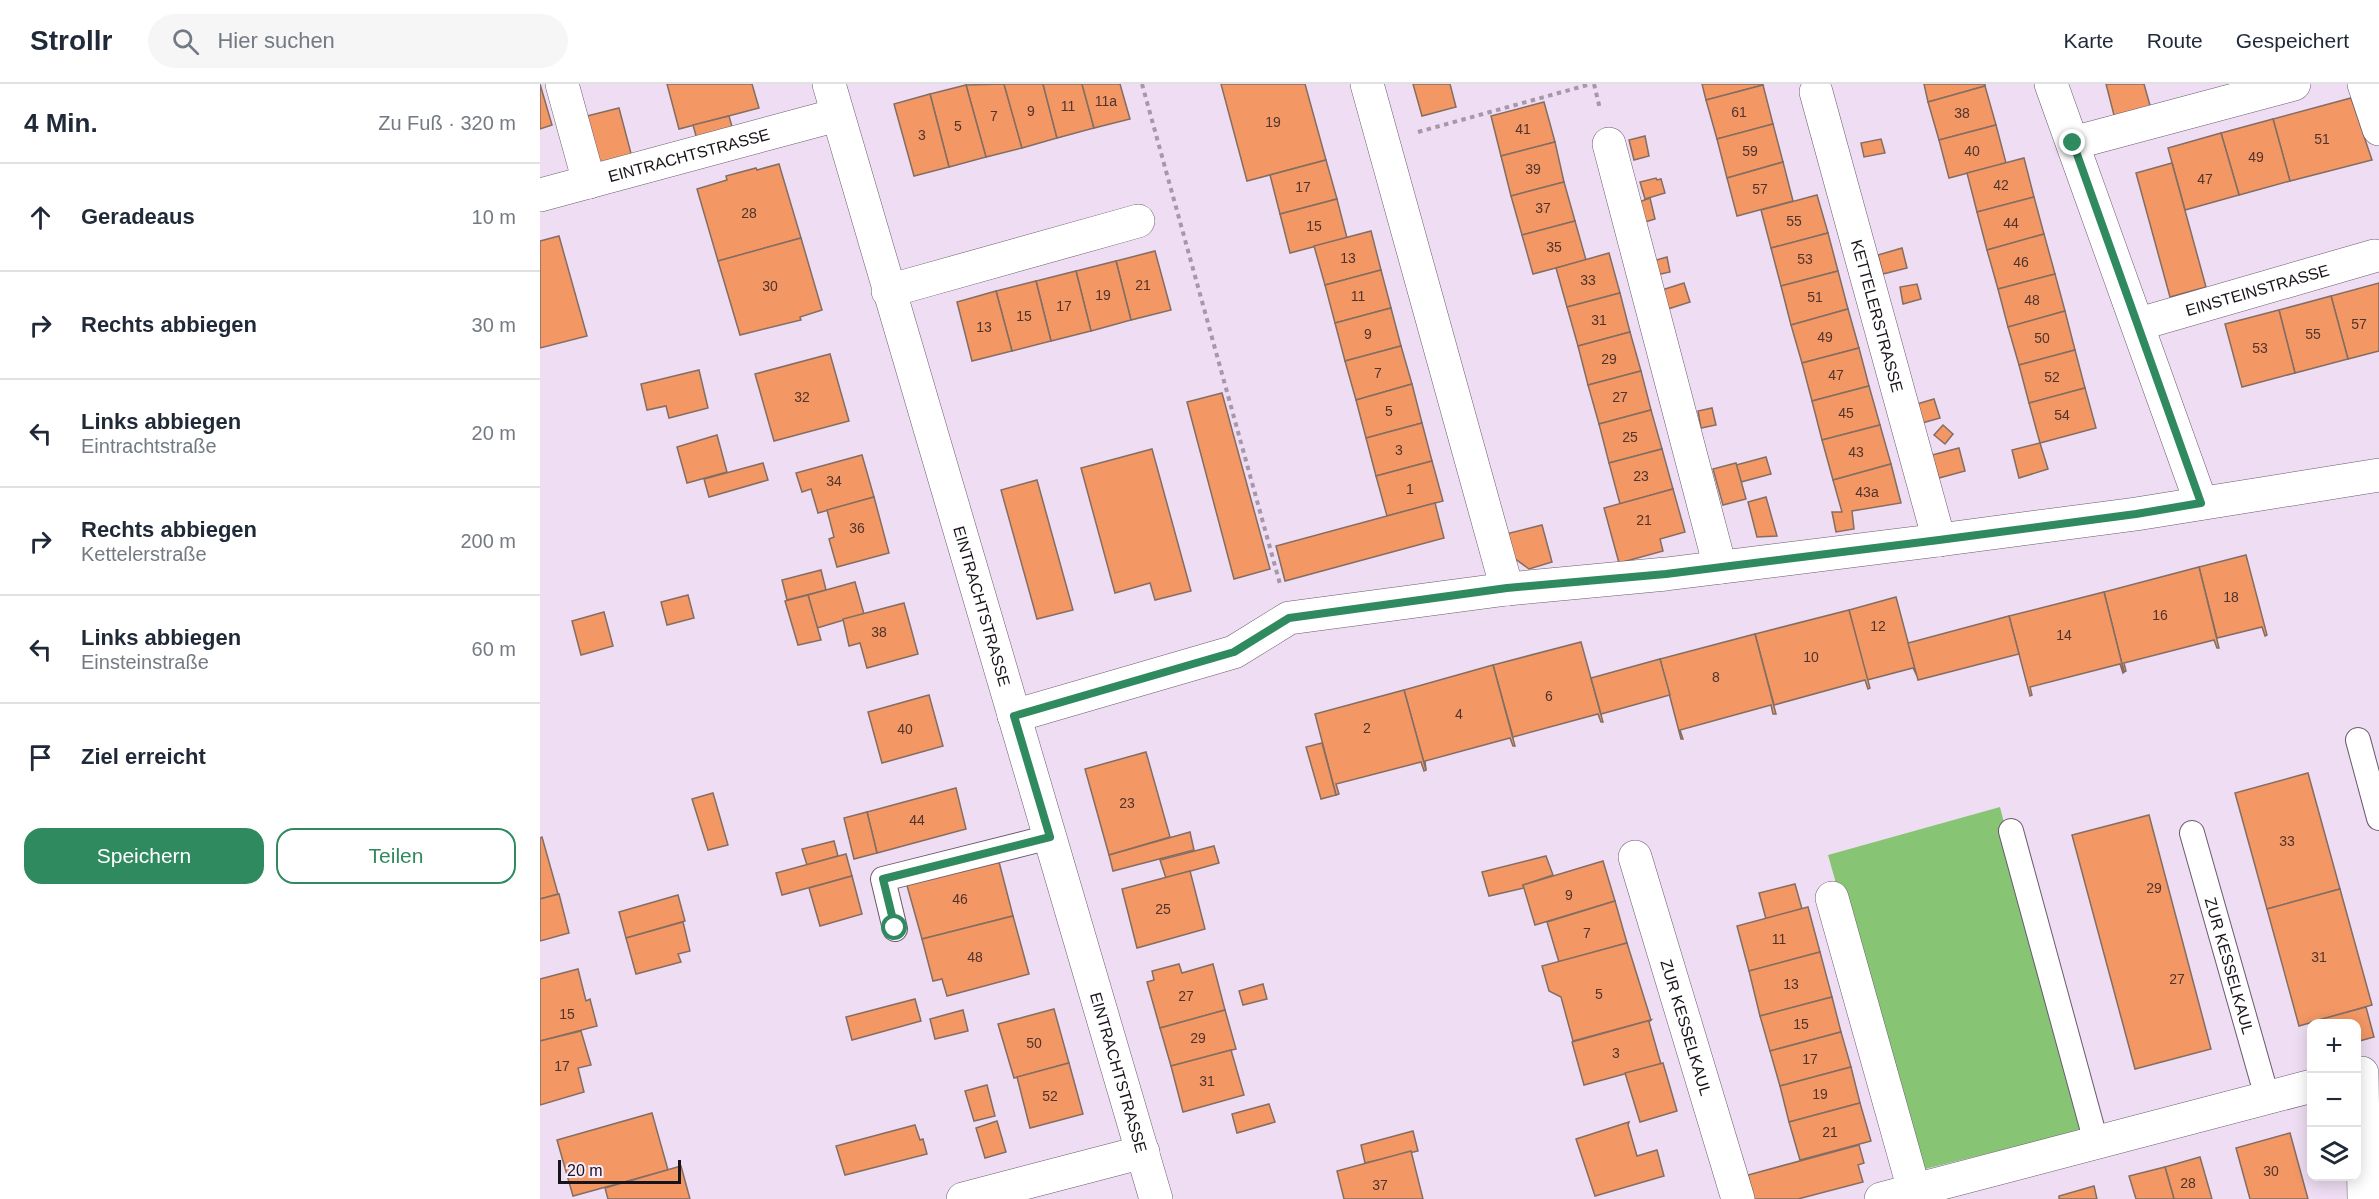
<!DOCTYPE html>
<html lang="de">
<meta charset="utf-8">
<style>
body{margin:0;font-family:Helvetica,sans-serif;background:#f6f6f7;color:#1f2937}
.controls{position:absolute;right:18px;bottom:18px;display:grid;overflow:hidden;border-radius:12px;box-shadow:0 3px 15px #0003}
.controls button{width:54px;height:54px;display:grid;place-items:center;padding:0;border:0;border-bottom:2px solid #e0e1e3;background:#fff;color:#1f2937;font:30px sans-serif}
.scale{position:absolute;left:18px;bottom:15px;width:123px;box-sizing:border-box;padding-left:6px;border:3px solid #19131a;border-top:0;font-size:16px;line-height:21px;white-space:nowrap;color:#19131a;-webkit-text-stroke:4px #faecfd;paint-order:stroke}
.stop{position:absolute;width:18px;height:18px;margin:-14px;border:4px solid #308a60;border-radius:50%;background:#fff}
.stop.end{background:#308a60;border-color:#fff;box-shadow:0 2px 6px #0008}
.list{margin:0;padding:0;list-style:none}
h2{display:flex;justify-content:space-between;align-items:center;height:78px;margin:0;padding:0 24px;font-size:26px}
h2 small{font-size:20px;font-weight:400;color:#747a83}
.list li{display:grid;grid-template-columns:39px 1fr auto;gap:18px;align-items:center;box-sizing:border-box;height:108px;padding:0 24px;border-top:2px solid #e0e1e3}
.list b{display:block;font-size:22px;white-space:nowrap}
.list p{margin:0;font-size:20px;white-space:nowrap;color:#747a83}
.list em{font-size:20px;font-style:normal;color:#747a83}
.actions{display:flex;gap:12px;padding:18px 24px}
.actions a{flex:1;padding:14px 0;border:2px solid #308a60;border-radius:18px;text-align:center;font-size:21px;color:#308a60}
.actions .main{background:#308a60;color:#fff}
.icon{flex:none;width:33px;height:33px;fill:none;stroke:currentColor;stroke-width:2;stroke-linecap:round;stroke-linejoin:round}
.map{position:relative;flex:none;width:1839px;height:1115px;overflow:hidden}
header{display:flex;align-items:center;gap:36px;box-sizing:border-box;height:84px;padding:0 30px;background:#fff;border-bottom:2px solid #e0e1e3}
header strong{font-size:28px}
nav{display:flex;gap:33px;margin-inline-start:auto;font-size:21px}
.search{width:420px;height:54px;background:#f6f6f7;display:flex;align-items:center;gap:15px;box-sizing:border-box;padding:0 21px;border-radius:33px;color:#747a83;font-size:22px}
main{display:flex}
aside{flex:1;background:#fff}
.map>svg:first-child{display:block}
.forest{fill:#87c574}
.building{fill:#f39765;stroke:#846d62;stroke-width:1.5}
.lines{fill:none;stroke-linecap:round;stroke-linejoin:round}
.service-casing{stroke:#685a6c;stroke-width:26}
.minor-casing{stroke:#685a6c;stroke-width:34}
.path{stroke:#a598a8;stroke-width:4;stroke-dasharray:4.5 4.5;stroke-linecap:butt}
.service{stroke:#fff;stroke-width:24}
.minor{stroke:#fff;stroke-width:33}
.route{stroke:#308a60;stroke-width:8}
.labels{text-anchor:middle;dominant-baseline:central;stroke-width:4.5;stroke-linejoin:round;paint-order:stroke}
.number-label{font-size:14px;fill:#50342d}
.street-label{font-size:16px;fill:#19131a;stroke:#faecfd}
</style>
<header>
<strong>Strollr</strong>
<div class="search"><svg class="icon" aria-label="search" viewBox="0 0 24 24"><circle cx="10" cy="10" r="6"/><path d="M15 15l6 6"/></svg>Hier suchen</div>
<nav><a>Karte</a><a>Route</a><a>Gespeichert</a></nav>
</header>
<main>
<aside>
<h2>4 Min.<small>Zu Fuß · 320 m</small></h2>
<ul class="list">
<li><svg class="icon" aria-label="ahead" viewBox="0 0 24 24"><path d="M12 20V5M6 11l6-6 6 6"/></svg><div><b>Geradeaus</b></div><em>10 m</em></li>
<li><svg class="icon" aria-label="right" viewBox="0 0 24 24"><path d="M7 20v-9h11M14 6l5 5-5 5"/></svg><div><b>Rechts abbiegen</b></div><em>30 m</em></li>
<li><svg class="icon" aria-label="left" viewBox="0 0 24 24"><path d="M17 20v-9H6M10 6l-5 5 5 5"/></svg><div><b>Links abbiegen</b><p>Eintrachtstraße</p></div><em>20 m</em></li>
<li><svg class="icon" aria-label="right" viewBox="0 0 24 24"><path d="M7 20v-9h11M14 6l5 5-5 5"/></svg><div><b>Rechts abbiegen</b><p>Kettelerstraße</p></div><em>200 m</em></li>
<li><svg class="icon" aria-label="left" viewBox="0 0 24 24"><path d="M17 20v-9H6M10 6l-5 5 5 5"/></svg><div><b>Links abbiegen</b><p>Einsteinstraße</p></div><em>60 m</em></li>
<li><svg class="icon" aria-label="arrive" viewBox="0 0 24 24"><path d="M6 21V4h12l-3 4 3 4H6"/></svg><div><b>Ziel erreicht</b></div></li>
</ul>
<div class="actions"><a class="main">Speichern</a><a>Teilen</a></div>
</aside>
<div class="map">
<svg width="1839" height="1115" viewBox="0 0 1839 1115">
<rect width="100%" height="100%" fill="#efdef3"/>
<polygon class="forest" points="1460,723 1543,1046 1377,1087 1288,771"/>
<g class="building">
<polygon points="0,0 12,41 0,45"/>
<polygon points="127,0 212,0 219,24 139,45"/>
<polygon points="464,0 482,64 446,73 426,1"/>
<polygon points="464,0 503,0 517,54 482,64"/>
<polygon points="503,0 542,0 554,44 517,54"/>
<polygon points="542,0 580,0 590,35 554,44"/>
<polygon points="681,0 765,0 786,76 707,97"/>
<polygon points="873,0 910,0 916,23 882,32"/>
<polygon points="1162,0 1222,0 1223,1 1166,16"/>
<polygon points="1384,0 1445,0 1445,2 1388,18"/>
<polygon points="1566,0 1604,0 1611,25 1575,35"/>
<polygon points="426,1 446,73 409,83 390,10"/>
<polygon points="1223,1 1233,40 1177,55 1166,16"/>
<polygon points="1445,2 1456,41 1399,56 1388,18"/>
<polygon points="390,10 409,83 374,92 354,20"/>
<polygon points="1811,14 1832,76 1750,97 1733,35"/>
<polygon points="1004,18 1015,58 961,72 951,32"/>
<polygon points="79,24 93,77 57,86 43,33"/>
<polygon points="189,32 194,50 158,59 153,41"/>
<polygon points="1733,35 1750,97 1699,111 1681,49"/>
<polygon points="1233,40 1243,78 1187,94 1177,55"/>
<polygon points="1456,41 1466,79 1409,94 1399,56"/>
<polygon points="1681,49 1699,111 1645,126 1628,64"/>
<polygon points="1105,52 1109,72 1094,76 1089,56"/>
<polygon points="1341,55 1345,69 1324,73 1321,59"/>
<polygon points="1015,58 1024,98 971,112 961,72"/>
<polygon points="1484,74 1494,113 1437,128 1427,89"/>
<polygon points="786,76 797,115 740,130 730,91"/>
<polygon points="1243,78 1253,117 1197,132 1187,94"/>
<polygon points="1632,79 1666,203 1630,213 1596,89"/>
<polygon points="239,80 261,154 178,177 157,105 187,96 186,92 216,84 217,86"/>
<polygon points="1116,94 1117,96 1121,95 1125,109 1105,115 1100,98"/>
<polygon points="1024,98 1035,137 982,151 971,112"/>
<polygon points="1277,111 1288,149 1231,164 1221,126"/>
<polygon points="1494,113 1504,150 1447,166 1437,128"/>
<polygon points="1110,114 1115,135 1102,139 1096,119"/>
<polygon points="797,115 807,154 750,169 740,130"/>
<polygon points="1035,137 1046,176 993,190 982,151"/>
<polygon points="831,147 841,186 785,201 774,162"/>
<polygon points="1288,149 1298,187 1241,202 1231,164"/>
<polygon points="1504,150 1515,190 1458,205 1447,166"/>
<polygon points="19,152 47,252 0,264 0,157"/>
<polygon points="261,154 282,226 260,233 261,236 200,251 178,177"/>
<polygon points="1362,164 1367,184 1343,190 1338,171"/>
<polygon points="615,167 631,226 591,236 576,177"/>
<polygon points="1069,169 1080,209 1027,223 1016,184"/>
<polygon points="1127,173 1130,188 1116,191 1113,177"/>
<polygon points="576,177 591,236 551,247 536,187"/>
<polygon points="841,186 851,224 795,239 785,201"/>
<polygon points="536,187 551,247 511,257 496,197"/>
<polygon points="1298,187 1308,225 1251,241 1241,202"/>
<polygon points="1515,190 1525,227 1468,243 1458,205"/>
<polygon points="496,197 511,257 472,267 456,207"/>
<polygon points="1144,199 1150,218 1128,225 1122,206"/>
<polygon points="1839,199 1839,267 1808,275 1791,212"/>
<polygon points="1377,200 1381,215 1363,220 1360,203"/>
<polygon points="456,207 472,267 432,277 417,218"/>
<polygon points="1080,209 1090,248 1038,262 1027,223"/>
<polygon points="1791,212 1808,275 1755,289 1739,226"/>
<polygon points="851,224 861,262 805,277 795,239"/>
<polygon points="1308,225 1319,264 1262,279 1251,241"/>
<polygon points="1739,226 1755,289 1702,303 1685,240"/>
<polygon points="1525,227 1535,266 1479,281 1468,243"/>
<polygon points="1090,248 1101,287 1048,301 1038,262"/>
<polygon points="861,262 872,300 816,316 805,277"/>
<polygon points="1319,264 1329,302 1272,317 1262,279"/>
<polygon points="1535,266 1545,304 1489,319 1479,281"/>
<polygon points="290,270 309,337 234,357 215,290"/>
<polygon points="159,286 168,324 129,334 126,322 107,326 101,300"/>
<polygon points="1101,287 1111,326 1059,340 1048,301"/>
<polygon points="872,300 882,339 826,354 816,316"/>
<polygon points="1329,302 1340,341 1282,356 1272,317"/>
<polygon points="1545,304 1556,344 1500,359 1489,319"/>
<polygon points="682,309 730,485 694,495 647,318"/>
<polygon points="1394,315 1400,334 1382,339 1377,320"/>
<polygon points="1172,324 1176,341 1161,344 1158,327"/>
<polygon points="1111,326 1122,365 1069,379 1059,340"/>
<polygon points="882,339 892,377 836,392 826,354"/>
<polygon points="1340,341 1351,380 1293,396 1282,356"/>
<polygon points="1403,341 1413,350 1405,360 1394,351"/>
<polygon points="177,351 187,388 147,399 137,363"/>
<polygon points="1500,359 1508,385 1479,394 1472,366"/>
<polygon points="1419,364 1425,387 1399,394 1392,371"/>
<polygon points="612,365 651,507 615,516 610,499 575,509 541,384"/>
<polygon points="1122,365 1133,405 1080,420 1069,379"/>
<polygon points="322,371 334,413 278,429 271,405 262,408 256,389"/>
<polygon points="1226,373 1231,390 1201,398 1196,381"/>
<polygon points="892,377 903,417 847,432 836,392"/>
<polygon points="223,379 228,396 169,413 164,395"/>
<polygon points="1196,379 1206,415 1183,421 1173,385"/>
<polygon points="1351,380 1361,419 1312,427 1314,445 1296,448 1292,428 1302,428 1293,396"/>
<polygon points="497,396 533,526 497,535 461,406"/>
<polygon points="1133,405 1145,448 1120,455 1123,467 1079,479 1064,424"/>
<polygon points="334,413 349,469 297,483 289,455 294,453 287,426"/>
<polygon points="1226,413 1237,452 1217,453 1208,418"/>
<polygon points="895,419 904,454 745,497 736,462"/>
<polygon points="1002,441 1012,478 989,485 974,474 966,450"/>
<polygon points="1706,471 1727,551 1725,552 1722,543 1677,554 1659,483"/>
<polygon points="1659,483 1679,564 1677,564 1674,556 1584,579 1586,587 1584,588 1564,508"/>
<polygon points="281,486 286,506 247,516 242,496"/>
<polygon points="315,498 324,530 277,544 268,511"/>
<polygon points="1564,508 1584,588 1583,589 1580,580 1490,603 1492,611 1490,612 1469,532"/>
<polygon points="148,511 154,534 127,541 121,518"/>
<polygon points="268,511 281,556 258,561 245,517"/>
<polygon points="1356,513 1377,592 1373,584 1327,596 1309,526"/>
<polygon points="364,519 378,570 327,584 320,559 309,562 303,535"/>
<polygon points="1309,526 1330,604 1328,605 1325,596 1234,621 1215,550"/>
<polygon points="64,528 73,562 41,571 32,537"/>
<polygon points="1469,532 1479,570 1378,596 1368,559"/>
<polygon points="1215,550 1236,630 1233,630 1231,621 1140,646 1143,655 1141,655 1120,575"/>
<polygon points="1041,558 1063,638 1061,638 1058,630 973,653 953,581"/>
<polygon points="1120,575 1130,611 1061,630 1051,594"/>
<polygon points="953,581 975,662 973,662 970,654 885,677 886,686 864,606"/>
<polygon points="864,606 886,686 884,687 881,678 796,700 799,710 796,711 775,630"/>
<polygon points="389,611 403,662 342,679 328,628"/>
<polygon points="782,659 796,711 781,715 766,663"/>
<polygon points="606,668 630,753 569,771 545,685"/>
<polygon points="1768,689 1800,805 1727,825 1695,709"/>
<polygon points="416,704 426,745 337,769 327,728"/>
<polygon points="173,709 188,761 168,766 152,715"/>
<polygon points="327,728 337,769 314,775 304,734"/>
<polygon points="1609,731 1671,965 1595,985 1532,751"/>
<polygon points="650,748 654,766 573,787 569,771"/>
<polygon points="2,753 18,810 0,815 0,754"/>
<polygon points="294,757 298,772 267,781 262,765"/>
<polygon points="674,762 679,779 626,794 620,776"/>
<polygon points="306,770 312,792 242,811 236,789"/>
<polygon points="1006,772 1013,791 983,801 984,804 949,812 942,788"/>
<polygon points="458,774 473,832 382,855 366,798"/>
<polygon points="1063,777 1075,817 995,841 983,801"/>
<polygon points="650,787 665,845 597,864 582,805"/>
<polygon points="312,792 322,830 280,842 269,804"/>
<polygon points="1255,800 1262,825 1226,835 1219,809"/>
<polygon points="1800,805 1832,921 1759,942 1727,825"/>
<polygon points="19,810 29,849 0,857 0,815"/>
<polygon points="138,811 145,837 86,854 79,828"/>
<polygon points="1075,817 1087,859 1019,878 1007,838"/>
<polygon points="1268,823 1280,868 1209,887 1197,842"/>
<polygon points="473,832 489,890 407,912 402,895 393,897 382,855"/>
<polygon points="143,838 150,867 138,870 141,878 96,890 86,854"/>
<polygon points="1087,859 1111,936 1033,957 1021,913 1009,907 1002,882"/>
<polygon points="1280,868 1292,913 1220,932 1209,887"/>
<polygon points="639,880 642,889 673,880 685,926 620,944 607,898 614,896 612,887"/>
<polygon points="38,885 46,917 50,915 57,942 0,957 0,895"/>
<polygon points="723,900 727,915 703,921 699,907"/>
<polygon points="1292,913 1301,948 1230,967 1220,932"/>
<polygon points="375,915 381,937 312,956 306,933"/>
<polygon points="1826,923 1834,953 1816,958 1816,940 1772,940 1772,942 1771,938"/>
<polygon points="514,925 529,979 474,994 458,940"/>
<polygon points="423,926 428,947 395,955 390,935"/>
<polygon points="685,926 696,965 631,982 620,944"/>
<polygon points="1111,936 1109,938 1121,980 1044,1001 1032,958"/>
<polygon points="41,947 51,981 38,984 44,1008 0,1021 0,957"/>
<polygon points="1301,948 1311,983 1240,1002 1230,967"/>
<polygon points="691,966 704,1011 643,1028 631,982"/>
<polygon points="529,979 543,1030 490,1044 477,993"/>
<polygon points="1123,979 1137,1027 1100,1038 1085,989"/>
<polygon points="1311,983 1320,1019 1249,1038 1240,1002"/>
<polygon points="447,1001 455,1032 434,1037 425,1007"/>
<polygon points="1320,1019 1331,1057 1260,1076 1249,1038"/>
<polygon points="729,1020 735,1038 697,1049 692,1030"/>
<polygon points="112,1029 128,1086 33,1112 17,1056"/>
<polygon points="457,1037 466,1068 445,1074 436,1044"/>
<polygon points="1089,1038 1088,1041 1097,1072 1117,1066 1124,1092 1055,1112 1036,1055"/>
<polygon points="375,1041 380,1056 383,1055 387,1070 305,1091 296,1062"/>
<polygon points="873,1047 878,1067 825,1079 821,1061"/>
<polygon points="1750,1049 1768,1115 1710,1115 1696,1064"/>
<polygon points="1319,1061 1324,1079 1318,1081 1323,1098 1258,1115 1214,1115 1208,1091"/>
<polygon points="871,1067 883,1115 804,1115 797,1087"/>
<polygon points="1660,1073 1672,1115 1634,1115 1625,1083"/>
<polygon points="141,1082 150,1115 68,1115 65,1104"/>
<polygon points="1625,1083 1634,1115 1596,1115 1589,1092"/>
<polygon points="1554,1102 1557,1115 1519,1115 1519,1112"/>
</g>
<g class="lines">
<g class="service-casing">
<g id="service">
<polyline points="1818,656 1839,734"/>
<polyline points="1471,747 1556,1058"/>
<path id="s1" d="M1652,749l75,264"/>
<polyline points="355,845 343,795 510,753"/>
</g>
</g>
<g class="minor-casing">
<g id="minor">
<polyline points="22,0 49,98"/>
<path id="s2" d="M289,0l327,1115"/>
<polyline points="827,0 967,505"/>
<polyline points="1511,0 1661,419"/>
<polyline points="1824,0 1839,45"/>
<path id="s3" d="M1276,8l123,448"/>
<polyline points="1533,59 1754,0"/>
<polyline points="1069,60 1180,483"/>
<path id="s4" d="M0,111l297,-80"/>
<polyline points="348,207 598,137"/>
<path id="s5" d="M1599,240l235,-68"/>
<polyline points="474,632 694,568 749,534 967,505 1126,490 1399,456 1596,430 1839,391"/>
<path id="s6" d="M1095,773l103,342"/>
<polyline points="1292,814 1374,1106"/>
<polyline points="1822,989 1824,1115"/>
<polyline points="423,1115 603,1068"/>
<polyline points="1341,1115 1772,1002"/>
</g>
</g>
<g class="path">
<polyline points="602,0 740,500"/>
<polyline points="1054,0 1060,25"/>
<polyline points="878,48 1051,0"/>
</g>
<use href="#service" class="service"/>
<use href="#minor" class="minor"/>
</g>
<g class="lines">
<polyline class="route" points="355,844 343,795 510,753 474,632 694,568 749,534 967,504 1126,490 1399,456 1596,430 1661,419 1533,59"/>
</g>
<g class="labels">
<g class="number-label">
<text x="566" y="17">11a</text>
<text x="528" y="22">11</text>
<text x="491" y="27">9</text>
<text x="1199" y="28">61</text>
<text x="1422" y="29">38</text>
<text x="454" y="32">7</text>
<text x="733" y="38">19</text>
<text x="418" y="42">5</text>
<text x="983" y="45">41</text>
<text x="382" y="51">3</text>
<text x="1782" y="55">51</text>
<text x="1210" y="67">59</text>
<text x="1432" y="67">40</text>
<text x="1716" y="73">49</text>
<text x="993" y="85">39</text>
<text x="1665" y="95">47</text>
<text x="1461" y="101">42</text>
<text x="763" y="103">17</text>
<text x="1220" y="105">57</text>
<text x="1003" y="124">37</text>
<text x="209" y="129">28</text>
<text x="1254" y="137">55</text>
<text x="1471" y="139">44</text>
<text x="774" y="142">15</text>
<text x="1014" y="163">35</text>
<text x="808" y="174">13</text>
<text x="1265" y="175">53</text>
<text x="1481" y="178">46</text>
<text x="1048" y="196">33</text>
<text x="603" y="201">21</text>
<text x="230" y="202">30</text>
<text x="563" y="211">19</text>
<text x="818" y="212">11</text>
<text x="1275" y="213">51</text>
<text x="1492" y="216">48</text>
<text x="524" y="222">17</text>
<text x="484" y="232">15</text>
<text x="1059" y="236">31</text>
<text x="1819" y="240">57</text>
<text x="444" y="243">13</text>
<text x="828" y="250">9</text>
<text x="1773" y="250">55</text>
<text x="1285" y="253">49</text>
<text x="1502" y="254">50</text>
<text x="1720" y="264">53</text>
<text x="1069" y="275">29</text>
<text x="838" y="289">7</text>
<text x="1296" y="291">47</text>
<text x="1512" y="293">52</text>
<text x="262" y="313">32</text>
<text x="1080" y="313">27</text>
<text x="849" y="327">5</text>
<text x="1306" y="329">45</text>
<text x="1522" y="331">54</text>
<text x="1090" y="353">25</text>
<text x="859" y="366">3</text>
<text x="1316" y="368">43</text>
<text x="1101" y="392">23</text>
<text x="294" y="397">34</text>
<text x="870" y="405">1</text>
<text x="1327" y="408">43a</text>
<text x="1104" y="436">21</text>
<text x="317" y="444">36</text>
<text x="1691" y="513">18</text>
<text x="1620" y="531">16</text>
<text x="1338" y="542">12</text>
<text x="339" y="548">38</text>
<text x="1524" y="551">14</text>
<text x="1271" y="573">10</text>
<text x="1176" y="593">8</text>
<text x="1009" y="612">6</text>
<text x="919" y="630">4</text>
<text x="827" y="644">2</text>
<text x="365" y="645">40</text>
<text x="587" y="719">23</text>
<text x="377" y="736">44</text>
<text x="1747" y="757">33</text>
<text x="1614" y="804">29</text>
<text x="1029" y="811">9</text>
<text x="420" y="815">46</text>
<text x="623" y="825">25</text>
<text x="1047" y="849">7</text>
<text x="1239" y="855">11</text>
<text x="435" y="873">48</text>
<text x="1779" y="873">31</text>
<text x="1637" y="895">27</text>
<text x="1251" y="900">13</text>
<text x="1059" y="910">5</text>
<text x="646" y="912">27</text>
<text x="27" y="930">15</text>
<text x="1261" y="940">15</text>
<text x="658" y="954">29</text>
<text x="494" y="959">50</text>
<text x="1076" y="969">3</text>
<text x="1270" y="975">17</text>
<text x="22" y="982">17</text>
<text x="667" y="997">31</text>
<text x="1280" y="1010">19</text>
<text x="510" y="1012">52</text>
<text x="1290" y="1048">21</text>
<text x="1731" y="1087">30</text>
<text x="1648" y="1099">28</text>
<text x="840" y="1101">37</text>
</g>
<g class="street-label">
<text stroke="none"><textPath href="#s4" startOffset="154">EINTRACHTSTRASSE</textPath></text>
<text stroke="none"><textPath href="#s5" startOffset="123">EINSTEINSTRASSE</textPath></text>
<text stroke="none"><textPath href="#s3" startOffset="232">KETTELERSTRASSE</textPath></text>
<text stroke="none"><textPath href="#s2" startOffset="544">EINTRACHTSTRASSE</textPath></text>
<text stroke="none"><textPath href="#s1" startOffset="138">ZUR KESSELKAUL</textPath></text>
<text stroke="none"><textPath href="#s6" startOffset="178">ZUR KESSELKAUL</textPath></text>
<text stroke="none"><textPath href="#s2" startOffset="1030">EINTRACHTSTRASSE</textPath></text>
</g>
</g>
</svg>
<div class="controls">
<button>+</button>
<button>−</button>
<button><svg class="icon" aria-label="layers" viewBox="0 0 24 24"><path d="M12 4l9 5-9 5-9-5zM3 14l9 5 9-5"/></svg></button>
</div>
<div class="scale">20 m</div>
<div class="stop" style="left:355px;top:844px"></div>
<div class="stop end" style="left:1533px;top:59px"></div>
</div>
</main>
